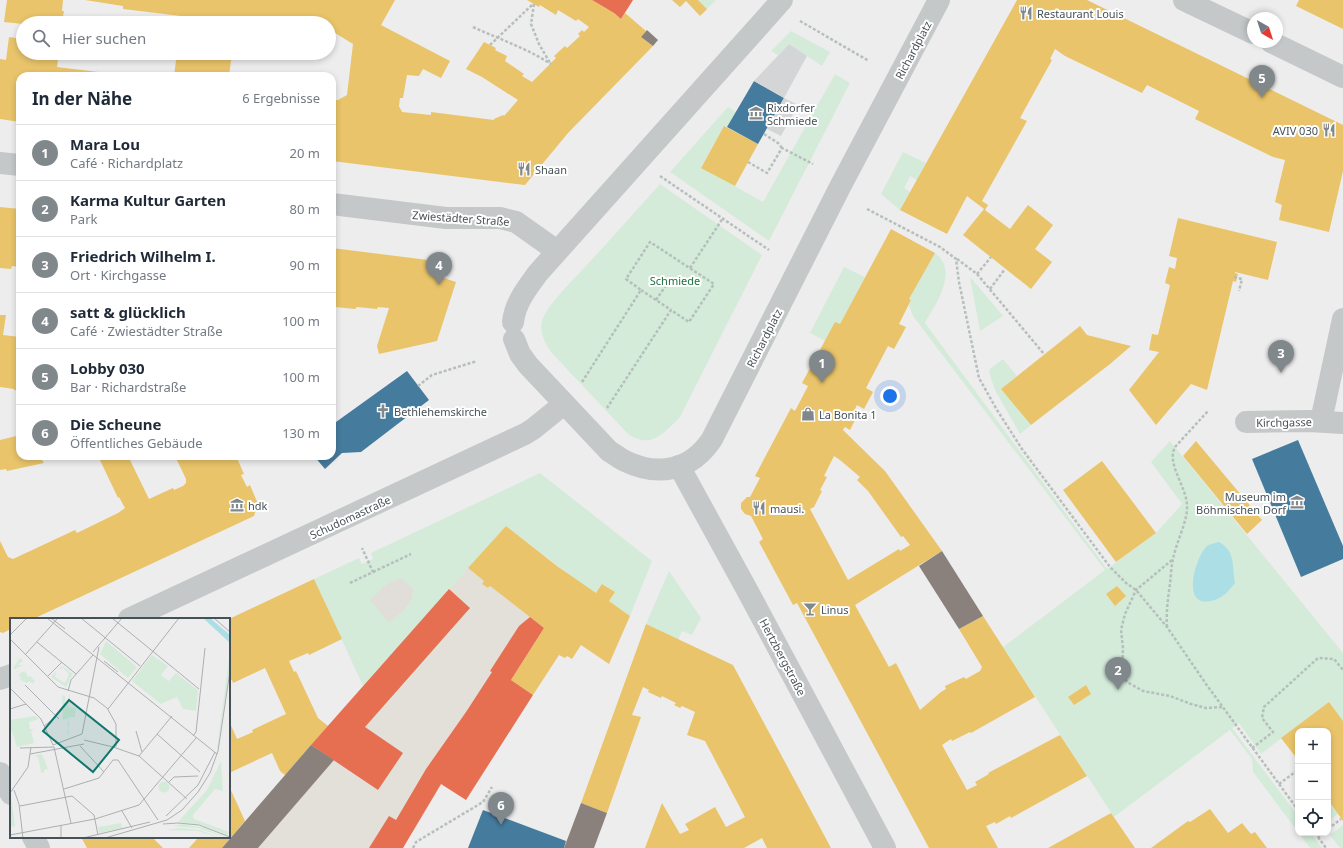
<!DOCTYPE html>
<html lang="de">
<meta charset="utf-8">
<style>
body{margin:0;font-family:"Noto Sans",sans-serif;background:#f6f6f7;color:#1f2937}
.controls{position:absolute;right:12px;bottom:12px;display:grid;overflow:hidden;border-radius:8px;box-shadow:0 2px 6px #0003}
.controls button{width:36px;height:36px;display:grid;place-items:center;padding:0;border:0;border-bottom:1px solid #e0e1e3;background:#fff;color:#1f2937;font:20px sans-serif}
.compass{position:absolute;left:1247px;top:12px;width:36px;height:36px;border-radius:50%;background:#fff;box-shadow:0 2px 6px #0003;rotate:141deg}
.you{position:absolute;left:890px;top:396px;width:14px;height:14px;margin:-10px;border:3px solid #fff;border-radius:50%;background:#1a73e8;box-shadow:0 0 0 6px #1a73e833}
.badge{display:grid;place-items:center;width:26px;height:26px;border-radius:50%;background:#81888c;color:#fff;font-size:13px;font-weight:700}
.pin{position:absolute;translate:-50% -33px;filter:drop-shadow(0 1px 2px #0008)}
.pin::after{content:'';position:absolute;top:21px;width:14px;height:12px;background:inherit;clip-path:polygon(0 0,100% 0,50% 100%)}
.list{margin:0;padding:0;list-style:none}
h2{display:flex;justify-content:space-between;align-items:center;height:52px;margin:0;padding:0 16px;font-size:17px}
h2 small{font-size:13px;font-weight:400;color:#747a83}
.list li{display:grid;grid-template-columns:26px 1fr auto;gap:12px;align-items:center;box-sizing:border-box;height:56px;padding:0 16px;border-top:1px solid #e0e1e3}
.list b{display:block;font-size:15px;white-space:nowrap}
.list p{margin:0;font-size:13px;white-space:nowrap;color:#747a83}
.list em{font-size:13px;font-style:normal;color:#747a83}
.icon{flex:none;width:22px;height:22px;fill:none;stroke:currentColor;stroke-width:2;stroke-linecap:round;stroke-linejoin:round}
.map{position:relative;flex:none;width:1343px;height:848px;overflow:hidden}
.search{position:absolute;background:#fff;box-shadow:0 2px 6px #0003;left:16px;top:16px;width:320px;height:44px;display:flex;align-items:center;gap:10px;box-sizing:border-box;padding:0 14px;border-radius:22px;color:#747a83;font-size:15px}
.panel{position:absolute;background:#fff;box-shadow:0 2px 6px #0003;left:16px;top:72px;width:320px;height:388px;border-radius:12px}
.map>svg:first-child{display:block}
.commercial{fill:#e3e0da}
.green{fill:#d4ebda}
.sand{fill:#e1deda}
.water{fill:#acdfe5}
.homes{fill:#e9c46a;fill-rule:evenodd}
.shops{fill:#e76f51}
.public{fill:#457b9d}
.industry{fill:#8a817c}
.building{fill:#d4d5d6}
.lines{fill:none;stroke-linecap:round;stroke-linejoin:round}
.path{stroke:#b5bfbb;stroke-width:2.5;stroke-dasharray:3 2;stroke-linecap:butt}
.street{stroke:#c5c8c8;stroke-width:22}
.labels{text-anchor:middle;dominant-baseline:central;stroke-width:4;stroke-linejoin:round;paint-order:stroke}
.poi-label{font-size:11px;fill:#465157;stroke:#fff;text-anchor:start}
.street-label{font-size:11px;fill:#465157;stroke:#fff}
.park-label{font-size:11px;fill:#1f7040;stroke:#fff}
.inset-road{fill:none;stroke:#abafb1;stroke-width:1}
.view{fill:#0f766e;fill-opacity:0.15;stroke:#0f766e;stroke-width:2}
.inset-edge{fill:none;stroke:#465157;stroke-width:2}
</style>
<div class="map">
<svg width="1343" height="848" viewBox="0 0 1343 848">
<rect width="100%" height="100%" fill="#eeeded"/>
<polygon class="commercial" points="468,568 484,581 482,584 488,588 490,586 544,628 444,780 403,848 222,848 311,745"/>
<g class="green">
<polygon points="698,0 716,0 707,9"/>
<polygon points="791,31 830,52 822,66 789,44 778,55 771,51"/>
<polygon points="835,74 850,83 769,241 670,172 728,107 736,112 727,127 724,126 701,167 763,202"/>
<polygon points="903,152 926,163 917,180 910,176 904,188 910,192 900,210 881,194"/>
<path d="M660,184l102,71 -82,162c-10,10 -23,26 -39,23 -4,-1 -8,-3 -12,-5l-78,-83c-6,-9 -12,-20 -9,-31 5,-16 32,-42 44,-55 25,-27 49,-54 74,-82z"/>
<path d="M935,253c2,2 5,4 6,6 14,18 -7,48 -16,64l182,246 49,-36 26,-29 -31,-42 19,-21 173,212v68l-14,-19 -68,52 -22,-31 -7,5 66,88v16l-45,-60 -1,-13 -22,-29 -116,87 -111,-170 102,-77 -192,-254 -4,-11 2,-5 -2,-1z"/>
<polygon points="844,267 865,277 830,343 810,333"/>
<polygon points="970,277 1003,316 980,331"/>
<polygon points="1003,359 1017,376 1001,389 1031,425 1020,434 996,392 991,379 989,371 991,368"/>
<polygon points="540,473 652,561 630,616 609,601 615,592 603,584 596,593 575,579 506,526 363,686 314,579 359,558 362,564 373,559 371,553"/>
<polygon points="669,571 701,618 692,635 682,631 678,640 646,624"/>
<polygon points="1328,801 1338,814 1328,821"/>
<polygon points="1343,825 1343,848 1340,848 1330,835"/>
<polygon points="1299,833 1311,833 1322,848 1310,848"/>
</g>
<polygon class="sand" points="400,578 407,583 413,590 412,599 404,610 389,623 370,600 386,585"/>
<path class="water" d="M1219,542c17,9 13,25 16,41 -7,9 -13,16 -24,18 -30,7 -16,-44 -4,-55 3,-2 8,-3 12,-4z"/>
<g class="homes">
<polygon points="7,0 63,0 62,11 64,11 62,23 23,23 23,24 4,22"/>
<polygon points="85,0 395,0 381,25 450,61 441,78 423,69 419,76 407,75 403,98 400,98 399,106 402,112 431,115 431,112 494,120 494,119 503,115 504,116 518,100 482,77 466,69 484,42 496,48 495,50 507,56 505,61 524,74 522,76 532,82 556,58 554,56 565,46 567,48 580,36 578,34 582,30 584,32 589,27 578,19 576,21 558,10 556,15 540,5 539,7 527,0 592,0 614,13 621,19 625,13 646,31 641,37 653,46 568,133 525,185 332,161 332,100 338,100 347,95 353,44 335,33 333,36 329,34 329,23 305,23 297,19 296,23 181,23 181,16 123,9 123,6"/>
<polygon points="672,0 698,0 707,9 700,16 686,1 680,7"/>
<polygon points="1017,0 1087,0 1343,125 1343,171 1329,232 1279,220 1282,205 1275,202 1285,160 1273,157 1195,119 1199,111 1147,85 1142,93 1065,56 1055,49 1050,59 1052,60 1020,118 1027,121 982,201 988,205 985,210 1010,229 1028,205 1053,225 1035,249 1052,262 1031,289 963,235 984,209 967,196 947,234 900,210"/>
<polygon points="1299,0 1343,0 1343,29 1296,6"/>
<polygon points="9,37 23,39 23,53 59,53 57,67 115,74 115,76 20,76 20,122 0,119 0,59 6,60"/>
<polygon points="177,53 232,53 229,76 174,76"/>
<polygon points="724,126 758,144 735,186 701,168"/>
<polygon points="0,207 20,209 20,267 12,266 11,269 0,268"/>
<polygon points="1178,218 1277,242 1268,280 1235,272 1235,273 1238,274 1236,282 1233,281 1207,390 1191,384 1156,425 1129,390 1159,352 1149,350 1152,334 1158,335 1170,285 1165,283 1169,267 1175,269 1177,258 1169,256"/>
<path d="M891,229l44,24 -26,46 2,1 -12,24 7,3 -12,22 -6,-3 -22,42 7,4 -9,17 -7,-4 -2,4 4,3 -9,18 -5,-3 -2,3 42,41 57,80 -87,54 34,62 7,-4 24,47 21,-18 5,-3 -1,-3 19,-9 2,2 14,-8 2,-4 -23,-38 24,-13 52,81 -64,36 -1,-1 -18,9 -1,-2 -9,6 25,45 10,-5 -2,-3 14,-8 -1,-1 72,-38 27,41 -76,42 -1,-2 -14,8 -1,-2 -9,4 12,22h-69l-132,-245 -4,2 -34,-63 4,-3 -12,-23 -6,-2 -4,-5v-6l6,-6h3l10,-19 -5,-2 36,-68 4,3 13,-25 -6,-3 33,-61 5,2zM834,456l6,4 20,17 -3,3 11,11 33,46 2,-1 7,9 -10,6 -1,-2 -51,31 -38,-71 4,-2 8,-16 -2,-1 7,-13 -3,-1z"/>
<polygon points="332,248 444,262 441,277 456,282 437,341 379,354 377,346 389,308 378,307 377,309 357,307 355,309 335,307 334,304 332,304"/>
<polygon points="0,315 6,315 3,335 20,337 20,391 14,390 14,389 0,387"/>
<polygon points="1080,326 1087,335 1131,346 1110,364 1031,425 1001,389"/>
<polygon points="20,435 20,456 57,457 42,460 44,463 7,471 6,469 0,470 0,440"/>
<polygon points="1196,441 1262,520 1247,534 1183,456"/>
<polygon points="98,456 128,456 149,499 173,488 174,490 183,486 186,483 186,479 175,456 236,456 244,474 241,475 247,487 250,485 258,504 254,516 33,619 11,619 11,629 3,633 0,632 0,541 8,557 13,559 75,530 77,533 118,513 125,508 119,497 118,498"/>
<polygon points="1102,461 1156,533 1116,562 1063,490"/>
<polygon points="506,526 557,566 596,593 602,584 615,592 609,601 630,616 609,664 581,645 572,659 567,656 565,658 559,655 533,695 511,680 544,628 490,586 488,588 482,584 484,581 468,568"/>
<polygon points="314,579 342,639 309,655 308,653 289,661 294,672 296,671 318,718 328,726 285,775 280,771 272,753 229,773 229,721 237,739 253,732 252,730 286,714 265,668 233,683 232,680 229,681 229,619"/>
<polygon points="1117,586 1126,596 1115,606 1106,594"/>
<polygon points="646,624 733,665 831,848 767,848 762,838 744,848 645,848 662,803 680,834 689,830 685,824 715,807 726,827 745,817 705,741 687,735 695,712 682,706 680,708 674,705 676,703 662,696 661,698 648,692 649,690 643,687 632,715 641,717 607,813 581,803"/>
<polygon points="1086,685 1091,694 1074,705 1068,697"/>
<polygon points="1329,702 1343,721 1343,821 1328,800 1328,731 1298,731 1298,760 1281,738"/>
<polygon points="229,786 245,821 222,848 189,848 199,837 229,837"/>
<polygon points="1210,809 1228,833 1242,823 1251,834 1255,832 1267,848 1151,848 1188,821 1190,822"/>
<polygon points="1111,813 1135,848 1048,848"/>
<polygon points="81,837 152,837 163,848 87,848"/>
</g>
<g class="shops">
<polygon points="592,0 633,0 621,19 614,13"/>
<polygon points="449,589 470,608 365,727 403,753 378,790 311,745"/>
<polygon points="530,617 544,628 511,680 533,695 466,800 441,784 403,848 369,848 389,816 396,820 426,769 466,712 492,672 490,671 519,626"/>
</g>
<g class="public">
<polygon points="754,81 784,98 758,144 727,127"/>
<polygon points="407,371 429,400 361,452 342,453 325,469 314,456 332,456 332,435 336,422"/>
<polygon points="1298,440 1343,546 1343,559 1301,577 1252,459"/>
<polygon points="483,810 566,841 564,848 468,848"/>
</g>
<g class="industry">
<polygon points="647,30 658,40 653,46 641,37"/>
<polygon points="942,551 983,616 959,629 919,566"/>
<polygon points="311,745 334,760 258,848 222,848"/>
<polygon points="581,803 607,813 594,848 564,848"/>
</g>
<g class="building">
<polygon points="789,44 807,56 784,98 754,81"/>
<polygon points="784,98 798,105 781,136 767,129"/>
</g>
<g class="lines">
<g class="path">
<polyline points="534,4 531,24 539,44 550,63"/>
<polyline points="800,21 869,61"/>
<path d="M473,27c26,12 53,21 78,37"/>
<polyline points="490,45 533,4"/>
<polyline points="764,134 778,143 782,148"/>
<polyline points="748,162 767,173 782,148 813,164"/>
<polyline points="660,176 769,250"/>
<polyline points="867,209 940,247 956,259 959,282 979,378 997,410 1022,449 1110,567 1126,583 1136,590 1167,627 1206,684 1298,810"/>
<polyline points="957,259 977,274 1044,354"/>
<polyline points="690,268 723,218"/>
<polyline points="977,274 991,257"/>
<polyline points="1234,277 1242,279 1239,291"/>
<polyline points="990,289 1005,269"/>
<polyline points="641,290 671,310"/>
<polyline points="656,300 667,284"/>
<polyline points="582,382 641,290 626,279 650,242 714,284 689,322 671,310 607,408"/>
<polyline points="418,386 432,375 477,361"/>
<polyline points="1172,560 1136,590 1125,614 1121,630 1123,648 1122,673 1127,682 1143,691 1170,696 1191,704 1206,708 1223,707"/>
<polyline points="373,572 411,554"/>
<polyline points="350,583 373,572 362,548"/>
<path d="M1167,627c-1,-15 1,-29 3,-43 1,-8 1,-17 3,-25 3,-16 15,-39 14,-53 0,-19 -21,-42 -12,-59l33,-36"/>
<polyline points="1252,748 1273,732 1262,718 1264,707 1318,658 1334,659 1343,670"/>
<polyline points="1279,784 1298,770"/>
<polyline points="1328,829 1341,819"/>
<polyline points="1315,833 1326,848"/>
<polyline points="1318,837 1322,833"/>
<polyline points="413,848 416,842 483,802 492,787"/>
</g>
<g class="street">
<polyline points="1184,0 1253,33"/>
<polyline points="1271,42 1343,77"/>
<polyline points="0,163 20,165"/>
<polyline points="332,204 446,218 500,218 516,222 557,251"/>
<path d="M513,322c2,-19 14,-34 25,-49l244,-273"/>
<path d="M514,339l6,15 8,11 81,86c5,3 10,7 16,10 33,16 66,10 87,-22l129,-254 98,-185"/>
<polyline points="1321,421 1343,319"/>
<polyline points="1246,422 1309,421 1343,423"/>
<polyline points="679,466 746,588 885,848"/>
<polyline points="129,619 525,434 533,429 564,404"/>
<polyline points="0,679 11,675"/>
<polyline points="0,773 11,794"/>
<polyline points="33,837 39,848"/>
</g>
</g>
<defs>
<g id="restaurant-bare" transform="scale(1.08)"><path d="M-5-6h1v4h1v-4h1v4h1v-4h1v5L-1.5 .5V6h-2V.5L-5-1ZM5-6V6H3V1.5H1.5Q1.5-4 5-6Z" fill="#81888c" stroke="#fff" stroke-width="2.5" paint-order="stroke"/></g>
<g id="museum-bare" transform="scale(1.08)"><path d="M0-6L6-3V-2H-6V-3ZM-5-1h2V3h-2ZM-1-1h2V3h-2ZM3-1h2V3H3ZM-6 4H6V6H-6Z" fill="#81888c" stroke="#fff" stroke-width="2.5" paint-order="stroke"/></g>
<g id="church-bare" transform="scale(1.08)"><path d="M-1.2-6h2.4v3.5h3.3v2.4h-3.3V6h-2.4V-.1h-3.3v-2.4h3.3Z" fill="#81888c" stroke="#fff" stroke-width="2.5" paint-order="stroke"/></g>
<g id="shop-bare" transform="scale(1.08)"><path d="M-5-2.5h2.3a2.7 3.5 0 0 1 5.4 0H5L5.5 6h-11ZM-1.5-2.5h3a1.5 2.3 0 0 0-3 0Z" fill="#81888c" stroke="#fff" stroke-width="2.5" paint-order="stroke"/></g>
<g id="bar-bare" transform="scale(1.08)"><path d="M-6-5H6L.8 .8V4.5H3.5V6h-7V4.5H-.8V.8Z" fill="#81888c" stroke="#fff" stroke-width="2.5" paint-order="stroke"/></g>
</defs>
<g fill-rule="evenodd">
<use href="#restaurant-bare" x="1026" y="13"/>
<use href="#museum-bare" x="756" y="113"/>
<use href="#restaurant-bare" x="1329" y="130"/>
<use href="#restaurant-bare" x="524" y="169"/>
<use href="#church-bare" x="383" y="411"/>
<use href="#shop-bare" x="808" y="414"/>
<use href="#museum-bare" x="1297" y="502"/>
<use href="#museum-bare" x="237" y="505"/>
<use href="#restaurant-bare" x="759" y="508"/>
<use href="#bar-bare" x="810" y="609"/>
</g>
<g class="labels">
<g class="poi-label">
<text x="1037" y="13">Restaurant Louis</text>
<text x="767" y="107">Rixdorfer<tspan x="767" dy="13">Schmiede</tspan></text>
<text x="1318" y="130" text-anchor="end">AVIV 030</text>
<text x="535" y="169">Shaan</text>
<text x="394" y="411">Bethlehemskirche</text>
<text x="819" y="414">La Bonita 1</text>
<text x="1286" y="496" text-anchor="end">Museum im<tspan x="1286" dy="13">Böhmischen Dorf</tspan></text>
<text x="248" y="505">hdk</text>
<text x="770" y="508">mausi.</text>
<text x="821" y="609">Linus</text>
</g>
<g class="street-label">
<text transform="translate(913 50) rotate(-62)">Richardplatz</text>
<text transform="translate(461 218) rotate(4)">Zwiestädter Straße</text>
<text transform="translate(764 338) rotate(-63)">Richardplatz</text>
<text transform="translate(1284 422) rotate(-1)">Kirchgasse</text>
<text transform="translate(350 517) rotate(-25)">Schudomastraße</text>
<text transform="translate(783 657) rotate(62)">Hertzbergstraße</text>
</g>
<g class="park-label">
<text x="675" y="280">Schmiede</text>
</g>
</g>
<g transform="translate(10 618)">
<rect width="220" height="220" fill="#eeeded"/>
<path d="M96,23l31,26 -9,11 -28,-24zM220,34v15l-12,81h-1zM142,37l16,11 -7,9 8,6 7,-8 22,17 -2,21 -13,-2 -6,-12 -16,7 -29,-23zM10,40l3,3 -6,4h6l-8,4 5,4 5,-2 3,6 2,-1 5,5 -2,3 -4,-3 -2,2 -8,-4 -8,7 10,-8 -3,-3 3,-1 -8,-6zM52,48l11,8 -7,13 -15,-10 5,-6 -1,6 10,6 4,-9 -6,-6 -5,2zM59,76l1,1 -1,12 7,1 -1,9h-6v16l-3,1 2,-2 1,-7 -2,3v-1l2,-9 -6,2 -1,-25 3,1v9h4zM25,98l4,3 -10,3 1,7h4l-3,2 3,12 -17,4 -5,-16h-2v-11zM32,136l6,15 -4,1v3l-3,-1 -3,-15 -3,-2zM211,143l2,30 -8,-2 -22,26 1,4 35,13 -2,3 -25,-10 -24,-3 29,-32zM148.5 169a5.5 5.5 0 1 1 11 0a5.5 5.5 0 1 1-11 0ZM1,178l4,30 -5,1v-30zM111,205l1,5 -23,5 -1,-6zM172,206l22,4 23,10 -29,-10 -26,-2zM170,210l20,2 20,8 -22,-7 -32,-1z" fill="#d4ebda"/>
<path d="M193,0h7l20,17v8z" fill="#acdfe5"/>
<path class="inset-road" d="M37,0l170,136M41,0l14,11M71,0l59,48M102,0l87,71M204,0l16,14M0,17l17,-17M0,21l48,48 36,11 13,10 9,16v23M27,24l39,32M83,34l29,-34M15,37l33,-37M94,43l14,11M37,59l15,-15M15,67l34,34M0,70l31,31 12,26 29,-11M58,73l3,-11 22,-25M0,91l16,-5M98,91l71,-91M34,108l13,-10M126,113l6,21M72,116l17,-87M147,116l43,38M183,118l3,-4 9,-84M74,122l29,7 26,9 48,43M70,128l24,26M10,130l34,-1 17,76M20,136l54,-10M129,138l33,-40M159,164l5,-5 24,-1M54,171l35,-11 14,-18h5l40,60M4,172l5,14 4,34M0,175l18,-26 3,-20M10,188l52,-10 22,19 4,20M112,193l10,17M156,198l32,-31 17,-33M153,206l15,-1 21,2 31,12M0,217l85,-16 44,-14 57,-67M51,220v-13M73,220l67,-16M95,220l62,-18 15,-10 16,-18 12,-19 8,-22 12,-80"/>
<path class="view" d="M59,82l50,40 -26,32 -50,-41z"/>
<rect width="220" height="220" class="inset-edge"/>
</g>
</svg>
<div class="controls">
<button>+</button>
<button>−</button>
<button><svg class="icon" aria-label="locate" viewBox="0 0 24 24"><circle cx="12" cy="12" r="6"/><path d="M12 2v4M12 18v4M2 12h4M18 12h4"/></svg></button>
</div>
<svg class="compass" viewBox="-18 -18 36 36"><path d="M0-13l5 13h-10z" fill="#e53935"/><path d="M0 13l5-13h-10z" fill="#747a83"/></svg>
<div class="you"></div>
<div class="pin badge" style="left:822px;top:383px">1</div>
<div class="pin badge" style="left:1118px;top:690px">2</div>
<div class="pin badge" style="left:1281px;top:373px">3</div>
<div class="pin badge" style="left:439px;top:285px">4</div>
<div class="pin badge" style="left:1262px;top:98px">5</div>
<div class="pin badge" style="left:501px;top:825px">6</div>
<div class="search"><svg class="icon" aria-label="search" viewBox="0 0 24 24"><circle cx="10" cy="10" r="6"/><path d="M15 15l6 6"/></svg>Hier suchen</div>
<section class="panel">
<h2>In der Nähe<small>6 Ergebnisse</small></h2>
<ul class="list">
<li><span class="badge">1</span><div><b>Mara Lou</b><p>Café · Richardplatz</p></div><em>20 m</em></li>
<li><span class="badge">2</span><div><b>Karma Kultur Garten</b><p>Park</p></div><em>80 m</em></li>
<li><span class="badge">3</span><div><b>Friedrich Wilhelm I.</b><p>Ort · Kirchgasse</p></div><em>90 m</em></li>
<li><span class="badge">4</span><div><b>satt &amp; glücklich</b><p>Café · Zwiestädter Straße</p></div><em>100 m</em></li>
<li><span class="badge">5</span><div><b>Lobby 030</b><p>Bar · Richardstraße</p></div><em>100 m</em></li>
<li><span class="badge">6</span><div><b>Die Scheune</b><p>Öffentliches Gebäude</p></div><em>130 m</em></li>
</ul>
</section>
</div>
